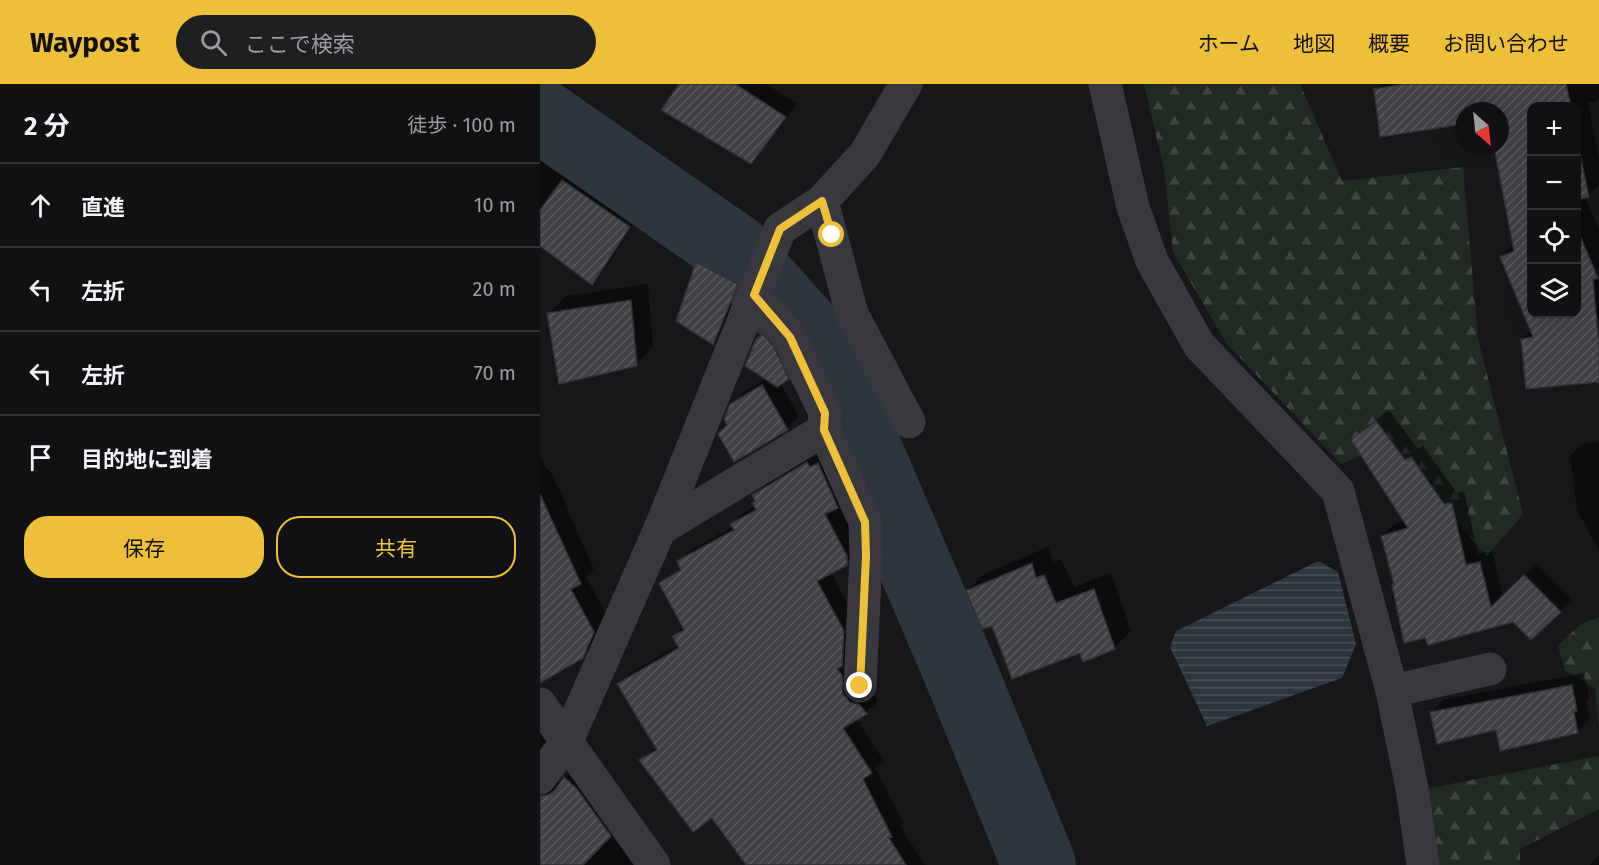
<!DOCTYPE html>
<html lang="ja">
<meta charset="utf-8">
<style>
body{margin:0;font-family:"Fira Sans","Noto Sans JP",sans-serif;background:#1e1f21;color:#f1f3f6}
.controls{position:absolute;right:18px;top:18px;display:grid;overflow:hidden;border-radius:12px;box-shadow:0 6px 24px #0002}
.controls button{width:54px;height:54px;display:grid;place-items:center;padding:0;border:0;border-bottom:2px solid #303133;background:#111113;color:#f1f3f6;font:30px sans-serif}
.compass{position:absolute;left:915px;top:18px;width:54px;height:54px;border-radius:50%;background:#111113;box-shadow:0 6px 24px #0002;rotate:153deg}
.stop{position:absolute;width:18px;height:18px;margin:-14px;border:4px solid #eec03a;border-radius:50%;background:#fff}
.stop.end{background:#eec03a;border-color:#fff;box-shadow:0 2px 6px #0008}
.list{margin:0;padding:0;list-style:none}
h2{display:flex;justify-content:space-between;align-items:center;height:78px;margin:0;padding:0 24px;font-size:26px}
h2 small{font-size:20px;font-weight:400;color:#9c9da0}
.list li{display:grid;grid-template-columns:39px 1fr auto;gap:18px;align-items:center;box-sizing:border-box;height:84px;padding:0 24px;border-top:2px solid #303133}
.list b{display:block;font-size:22px;white-space:nowrap}
.list em{font-size:20px;font-style:normal;color:#9c9da0}
.actions{display:flex;gap:12px;padding:18px 24px}
.actions a{flex:1;padding:14px 0;border:2px solid #eec03a;border-radius:24px;text-align:center;font-size:21px;color:#eec03a}
.actions .main{background:#eec03a;color:#111}
.icon{flex:none;width:33px;height:33px;fill:none;stroke:currentColor;stroke-width:2;stroke-linecap:round;stroke-linejoin:round}
.map{position:relative;flex:none;width:1059px;height:781px;overflow:hidden}
header{display:flex;align-items:center;gap:36px;box-sizing:border-box;height:84px;padding:0 30px;background:#eec03a;color:#111}
header strong{font-size:28px}
nav{display:flex;gap:33px;margin-inline-start:auto;font-size:21px}
.search{width:420px;height:54px;background:#1e1f21;display:flex;align-items:center;gap:15px;box-sizing:border-box;padding:0 21px;border-radius:33px;color:#9c9da0;font-size:22px}
main{display:flex}
aside{flex:1;background:#111113}
.map>svg:first-child{display:block}
.forest{fill:url(#forest-firs)}
.water{fill:url(#water-rules)}
.shadow{fill:#0007;fill-rule:evenodd}
.lines{fill:none;stroke-linecap:round;stroke-linejoin:round}
.river{stroke:#2d353d;stroke-width:74}
.building{fill:url(#building-hatch);stroke:#313135;stroke-width:1.5}
.minor{stroke:#38383e;stroke-width:33}
.route{stroke:#eec03a;stroke-width:8}
</style>
<header>
<strong>Waypost</strong>
<div class="search"><svg class="icon" aria-label="search" viewBox="0 0 24 24"><circle cx="10" cy="10" r="6"/><path d="M15 15l6 6"/></svg>ここで検索</div>
<nav><a>ホーム</a><a>地図</a><a>概要</a><a>お問い合わせ</a></nav>
</header>
<main>
<aside>
<h2>2 分<small>徒歩 · 100 m</small></h2>
<ul class="list">
<li><svg class="icon" aria-label="ahead" viewBox="0 0 24 24"><path d="M12 20V5M6 11l6-6 6 6"/></svg><div><b>直進</b></div><em>10 m</em></li>
<li><svg class="icon" aria-label="left" viewBox="0 0 24 24"><path d="M17 20v-9H6M10 6l-5 5 5 5"/></svg><div><b>左折</b></div><em>20 m</em></li>
<li><svg class="icon" aria-label="left" viewBox="0 0 24 24"><path d="M17 20v-9H6M10 6l-5 5 5 5"/></svg><div><b>左折</b></div><em>70 m</em></li>
<li><svg class="icon" aria-label="arrive" viewBox="0 0 24 24"><path d="M6 21V4h12l-3 4 3 4H6"/></svg><div><b>目的地に到着</b></div></li>
</ul>
<div class="actions"><a class="main">保存</a><a>共有</a></div>
</aside>
<div class="map">
<svg width="1059" height="781" viewBox="0 0 1059 781">
<defs>
<pattern id="forest-firs" width="22" height="20" patternUnits="userSpaceOnUse" patternTransform="scale(1.5)"><rect width="22" height="20" fill="#212923"/><path d="M5 1l3.5 6h-7zM16 11l3.5 6h-7z" fill="#3e4541"/></pattern>
<pattern id="water-rules" width="6" height="5" patternUnits="userSpaceOnUse" patternTransform="scale(1.5)"><rect width="6" height="5" fill="#2d353d"/><path d="M0 2.5h6" fill="none" stroke="#495057"/></pattern>
<pattern id="building-hatch" width="6" height="6" patternUnits="userSpaceOnUse" patternTransform="scale(1.5)"><rect width="6" height="6" fill="#414246"/><path d="M-1 1l2-2M0 6l6-6M5 7l2-2" fill="none" stroke="#5a5b5f"/></pattern>
</defs>
<rect width="100%" height="100%" fill="#171719"/>
<g class="forest">
<polygon points="604,0 760,0 802,97 923,83 938,255 983,430 947,472 847,360 801,380 686,259 633,168 624,85"/>
<polygon points="1059,533 1059,648 1055,604 1025,587 1018,561 1041,540"/>
<polygon points="1059,672 1059,725 980,765 980,781 892,781 889,704"/>
</g>
<polygon class="water" points="778,477 798,488 816,560 802,594 667,642 630,563 636,547"/>
<g class="shadow">
<polygon points="141,0 226,0 257,20 222,66 210,78"/>
<path d="M841,0h218v15l-3,3 -8,1 11,54v28l-10,10 -4,1 14,34v150l-77,-41 10,-9 -31,-73 13,-12 -19,-98h5v-36h-36v12l-89,-34zM992,22h44v208h-44z"/>
<polygon points="0,62 29,91 35,85 100,130 64,187 52,199 0,160"/>
<polygon points="174,161 214,183 190,243 173,259 138,237 157,178"/>
<polygon points="108,200 113,263 96,280 9,229 26,212"/>
<polygon points="230,243 260,282 248,294 240,299 259,332 247,344 194,376 189,342 192,321 204,308 227,294 218,256"/>
<polygon points="849,326 878,365 883,362 917,409 924,407 938,470 952,467 963,513 997,480 1032,515 1020,527 974,537 855,499 842,452 855,440 865,437 813,356 825,344"/>
<polygon points="1059,358 1059,467 1037,426 1030,372 1042,360"/>
<path d="M280,367l29,43 -11,11 21,38 -1,8 -12,12 -15,9 24,47 18,74 5,8 -12,12 -9,6 26,41 -8,8 28,55 -3,3 25,39h-177l-35,-49 -72,-56 16,-13 -39,-62 12,-12 49,-28 -6,-9 11,-11 -23,-41 20,-17 -2,-5 12,-12 43,-24 -2,-2 12,-12 11,-6 1,-5 -2,-5 12,-12zM147,481l2,2 -16,10v-4z"/>
<polygon points="0,373 7,386 9,385 27,422 26,423 54,485 46,493 68,533 57,558 42,573 0,566"/>
<polygon points="508,463 513,478 521,475 534,503 571,489 591,547 574,564 541,567 452,540 427,507 444,490"/>
<polygon points="1044,589 1049,614 1046,617 1050,635 1038,647 957,645 891,628 903,616"/>
<polygon points="0,627 16,644 0,665"/>
<polygon points="40,679 119,781 4,781 0,778 0,691 14,699 22,697"/>
<polygon points="1059,771 1059,781 1050,781"/>
</g>
<g class="lines">
<polyline class="river" points="0,31 194,166 265,246 305,318 425,599 499,781"/>
</g>
<g class="building">
<polygon points="139,0 195,0 246,33 211,80 121,26"/>
<polygon points="866,0 1026,0 1031,22 992,22 992,230 1036,230 1036,142 1058,194 1053,196 1059,261 1059,298 986,305 981,255 993,253 960,173 974,167 954,63 960,63 960,27 924,27 924,40 840,53 834,5"/>
<polygon points="1036,51 1049,113 1036,116"/>
<polygon points="22,96 90,143 52,201 0,162 0,126"/>
<polygon points="156,178 198,200 173,261 136,237"/>
<polygon points="91,216 97,282 19,300 7,229"/>
<polygon points="223,250 234,263 249,295 237,303 205,282 216,255"/>
<polygon points="222,301 248,346 194,378 178,350 187,341 184,335 190,320"/>
<polygon points="836,337 865,376 871,373 904,420 912,419 926,481 940,478 951,523 984,491 1021,528 991,556 973,538 888,561 885,554 864,559 852,501 854,500 841,452 868,444 811,356"/>
<polygon points="267,378 270,383 278,379 298,424 285,430 307,472 307,481 277,497 304,547 302,582 297,585 302,591 303,610 310,618 320,621 327,630 303,644 332,689 323,695 352,753 349,754 366,781 206,781 172,734 153,748 99,676 117,666 77,600 139,564 132,552 144,546 119,499 141,486 137,477 194,446 190,440 216,426 212,419 215,417 212,411"/>
<polygon points="0,410 41,500 31,505 54,548 43,574 0,599"/>
<polygon points="492,479 496,494 504,491 516,519 554,505 575,565 543,578 540,569 472,595 452,542 442,545 426,507"/>
<polygon points="1032,601 1037,627 1034,628 1038,649 960,667 956,646 897,660 890,628"/>
<polygon points="24,693 37,705 71,752 43,781 0,781 0,712 8,711 15,706"/>
</g>
<g class="lines">
<g class="minor">
<polyline points="565,0 593,123 612,177 659,261 798,407 852,607 872,704 883,781"/>
<polyline points="282,117 312,230 369,338"/>
<polyline points="214,211 250,253 285,329 284,346"/>
<polyline points="120,445 284,346 325,438 326,472 320,602"/>
<polyline points="852,607 950,585"/>
<polyline points="0,620 114,781"/>
<polyline points="0,694 26,659 120,445 240,145 282,117 325,70 366,0"/>
</g>
</g>
<g class="lines">
<polyline class="route" points="292,151 282,117 240,145 214,211 250,253 285,329 284,346 325,438 326,472 320,602"/>
</g>
</svg>
<div class="controls">
<button>+</button>
<button>−</button>
<button><svg class="icon" aria-label="locate" viewBox="0 0 24 24"><circle cx="12" cy="12" r="6"/><path d="M12 2v4M12 18v4M2 12h4M18 12h4"/></svg></button>
<button><svg class="icon" aria-label="layers" viewBox="0 0 24 24"><path d="M12 4l9 5-9 5-9-5zM3 14l9 5 9-5"/></svg></button>
</div>
<svg class="compass" viewBox="-18 -18 36 36"><path d="M0-13l5 13h-10z" fill="#e53935"/><path d="M0 13l5-13h-10z" fill="#9c9da0"/></svg>
<div class="stop" style="left:292px;top:151px"></div>
<div class="stop end" style="left:320px;top:602px"></div>
</div>
</main>
